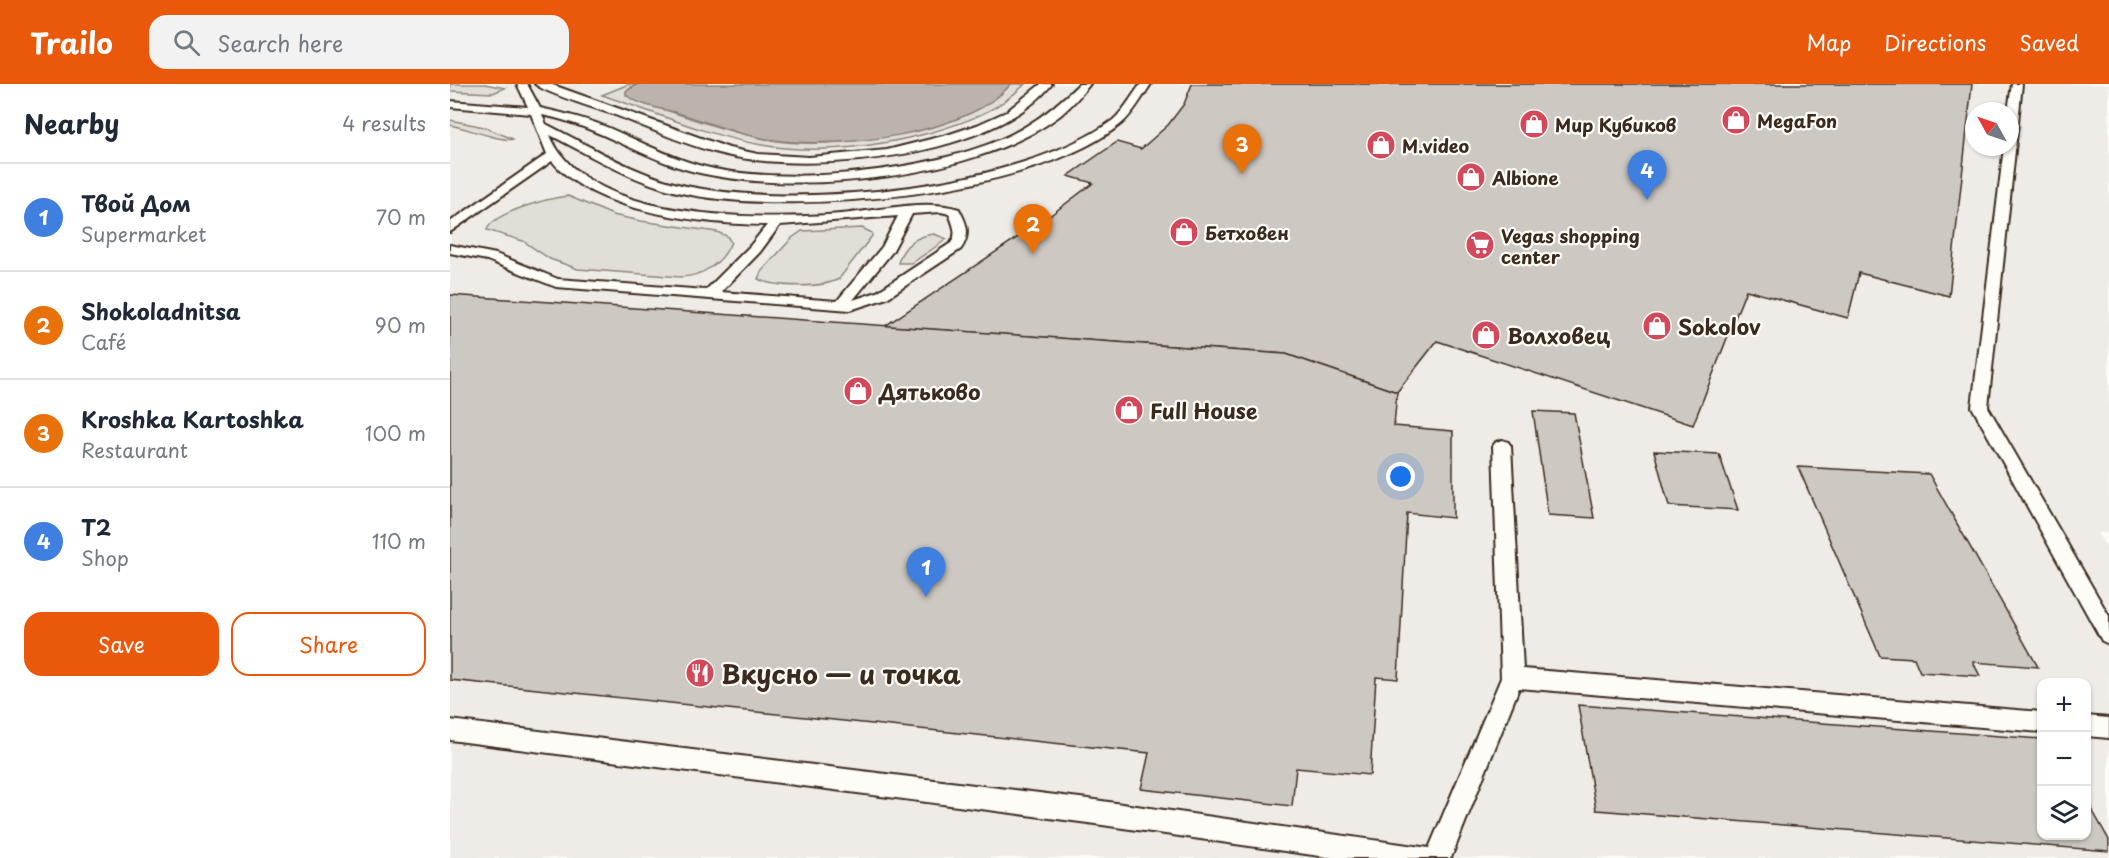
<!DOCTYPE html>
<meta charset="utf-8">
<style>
body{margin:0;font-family:"Playpen Sans",sans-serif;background:#f2f2f3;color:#1f2937}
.controls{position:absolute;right:18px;bottom:18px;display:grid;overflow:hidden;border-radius:12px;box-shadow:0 2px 4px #0004}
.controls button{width:54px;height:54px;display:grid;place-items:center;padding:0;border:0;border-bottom:2px solid #e0e1e3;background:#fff;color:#1f2937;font:30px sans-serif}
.compass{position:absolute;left:1515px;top:18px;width:54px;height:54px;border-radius:50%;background:#fff;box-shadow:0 2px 4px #0004;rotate:310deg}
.you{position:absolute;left:951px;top:393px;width:21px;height:21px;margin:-15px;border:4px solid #fff;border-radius:50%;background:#1a73e8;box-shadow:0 0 0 9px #1a73e833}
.badge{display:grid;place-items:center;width:39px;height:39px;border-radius:50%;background:#ea580c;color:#fff;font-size:20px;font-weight:700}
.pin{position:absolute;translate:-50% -50px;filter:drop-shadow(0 2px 3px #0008)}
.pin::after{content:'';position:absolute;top:32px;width:21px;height:18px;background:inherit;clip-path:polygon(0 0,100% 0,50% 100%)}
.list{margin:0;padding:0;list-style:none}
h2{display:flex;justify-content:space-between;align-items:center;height:78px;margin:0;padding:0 24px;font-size:26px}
h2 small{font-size:20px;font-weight:400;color:#747a83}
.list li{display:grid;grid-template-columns:39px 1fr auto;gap:18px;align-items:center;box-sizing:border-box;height:108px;padding:0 24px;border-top:2px solid #e0e1e3}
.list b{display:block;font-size:22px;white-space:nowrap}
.list p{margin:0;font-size:20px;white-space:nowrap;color:#747a83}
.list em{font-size:20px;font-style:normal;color:#747a83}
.actions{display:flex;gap:12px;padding:18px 24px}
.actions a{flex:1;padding:14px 0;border:2px solid #ea580c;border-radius:18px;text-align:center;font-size:21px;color:#ea580c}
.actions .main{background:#ea580c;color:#fff}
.icon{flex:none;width:33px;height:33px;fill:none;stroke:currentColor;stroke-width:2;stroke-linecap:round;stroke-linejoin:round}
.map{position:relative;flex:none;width:1659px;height:774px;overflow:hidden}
header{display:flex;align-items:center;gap:36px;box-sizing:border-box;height:84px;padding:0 30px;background:#ea580c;color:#fff}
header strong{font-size:28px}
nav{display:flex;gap:33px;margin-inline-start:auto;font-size:21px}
.search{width:420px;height:54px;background:#f2f2f3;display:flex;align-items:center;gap:15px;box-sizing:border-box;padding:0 21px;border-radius:18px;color:#747a83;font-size:22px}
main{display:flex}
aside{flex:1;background:#fff}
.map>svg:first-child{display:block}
.built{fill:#efece7;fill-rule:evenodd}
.green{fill:#e1ded7;stroke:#8e847a;stroke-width:1.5}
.water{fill:#bbb4ad;stroke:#887d74;stroke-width:1.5}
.building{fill:#cdc8c2;stroke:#3b2a1e;stroke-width:1.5}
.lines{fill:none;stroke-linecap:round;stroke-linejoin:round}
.lane-casing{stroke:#3b2a1e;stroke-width:4}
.lane{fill:#fdfcf7;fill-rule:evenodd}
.labels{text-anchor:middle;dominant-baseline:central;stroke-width:4.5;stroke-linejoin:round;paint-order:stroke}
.far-poi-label{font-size:18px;font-weight:bold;fill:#3b2a1e;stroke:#fdfcf7;text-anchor:start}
.poi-label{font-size:21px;font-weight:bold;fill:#3b2a1e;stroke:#fdfcf7;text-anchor:start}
.near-poi-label{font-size:26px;font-weight:bold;fill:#3b2a1e;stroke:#fdfcf7;text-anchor:start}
</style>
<header>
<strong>Trailo</strong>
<div class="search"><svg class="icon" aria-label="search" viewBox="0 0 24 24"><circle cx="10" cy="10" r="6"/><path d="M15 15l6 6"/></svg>Search here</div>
<nav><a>Map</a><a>Directions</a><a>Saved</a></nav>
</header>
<main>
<aside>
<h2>Nearby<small>4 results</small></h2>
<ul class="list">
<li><span class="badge" style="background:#3f7fe0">1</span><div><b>Твой Дом</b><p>Supermarket</p></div><em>70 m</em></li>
<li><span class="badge" style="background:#e8710a">2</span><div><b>Shokoladnitsa</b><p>Café</p></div><em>90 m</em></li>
<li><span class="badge" style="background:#e8710a">3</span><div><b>Kroshka Kartoshka</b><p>Restaurant</p></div><em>100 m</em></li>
<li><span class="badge" style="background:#3f7fe0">4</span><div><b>T2</b><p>Shop</p></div><em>110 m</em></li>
</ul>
<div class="actions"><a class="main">Save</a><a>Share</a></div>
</aside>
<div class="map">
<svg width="1659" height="774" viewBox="0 0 1659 774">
<rect width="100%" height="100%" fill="#fdfcf7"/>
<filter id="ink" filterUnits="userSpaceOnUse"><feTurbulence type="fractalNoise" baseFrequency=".0167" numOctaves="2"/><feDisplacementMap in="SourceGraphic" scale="12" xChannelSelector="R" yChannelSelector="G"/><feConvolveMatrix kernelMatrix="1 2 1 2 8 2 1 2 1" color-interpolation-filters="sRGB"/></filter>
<g filter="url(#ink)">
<path class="built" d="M0,0h1659v449h-12l12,17v308h-1659zM1524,27h36v36h-36zM1592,598h44v154h-44z"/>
<g class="green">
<polygon points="0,0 35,0 55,4 43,9 0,7"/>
<path d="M179,0h9l-7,3 -1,11c46,15 94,34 141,42 50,8 98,0 146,-10 34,-8 71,-19 94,-46h14c-26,27 -61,39 -96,49 -54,14 -111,22 -167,12 -54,-9 -108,-33 -160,-50z"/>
<path d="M0,36l34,7 29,12c-9,4 -49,-12 -63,-14z"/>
<path d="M118,112l45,19 28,6 76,11 10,4 4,6c-8,21 -28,34 -50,35l-103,-8 -28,-10 -27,-18 -36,-11c6,-18 63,-32 81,-34z"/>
<path d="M412,144l10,5v3l-33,43c-17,9 -63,9 -81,0l3,-7 31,-34 10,-7z"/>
<path d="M484,150l13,5 -35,24h-14c5,-18 18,-27 36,-29z"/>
</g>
<path class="water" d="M188,0h373c-44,52 -174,65 -237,56 -32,-4 -62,-16 -93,-26 -17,-5 -41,-8 -55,-19v-4z"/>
<g class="building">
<polygon points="1522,0 1499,212 1409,189 1398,234 1296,206 1243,341 987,257 947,308 836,270 435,242 598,133 643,99 618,92 667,58 691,65 718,41 734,20 742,0"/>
<polygon points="0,211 836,270 947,308 944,342 1003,347 1003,434 957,429 948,595 926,593 920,691 846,684 842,722 691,705 699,669 0,596"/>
<polygon points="1083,327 1124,329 1144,434 1098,431"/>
<polygon points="1204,367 1269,370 1288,426 1219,422"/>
<polygon points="1348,383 1479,390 1588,583 1523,578 1530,592 1470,588 1464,574 1430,572"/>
<polygon points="1128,621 1592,655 1592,752 1636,752 1636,715 1659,756 1659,767 1146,726"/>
</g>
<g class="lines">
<g class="lane-casing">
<g id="lane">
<path d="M67,0h10l13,24c24,5 47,11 69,20 30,13 58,28 89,37 80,23 237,7 312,-30 28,-14 47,-30 69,-51h11c-9,11 -20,24 -32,33 -81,61 -255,78 -353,57 -57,-11 -105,-48 -163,-59l4,9c46,23 93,53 145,63 111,22 329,1 422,-67 11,-9 19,-25 28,-36h10c-8,12 -18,30 -30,40 -87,71 -321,91 -430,71 -51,-9 -96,-37 -141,-60 35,88 212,85 291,79 36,-3 84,-16 118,-5 8,15 12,25 2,40l-74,49 -37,12 -294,-23 -69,-27 -37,-7v-8l46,9 62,25 148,11 44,-44 17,-21c-63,-1 -173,-12 -215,-64l-102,71v-10l97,-68 -16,-40 -81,-7v-6l78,6zM491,128l8,2c4,10 9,20 2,29l-74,49 -24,8 39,-48 20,-38zM448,132l-16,31 -45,54 -116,-9 39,-40 20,-27z"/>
<path d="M85,0h15l179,64 29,6 51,3 78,-7 60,-15 30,-10 29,-13 35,-28h11c-58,73 -231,89 -317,73 -41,-8 -81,-27 -120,-42 -17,-6 -70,-22 -80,-31z"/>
<polygon points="1562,0 1572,0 1538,323 1659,532 1659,560 1652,557 1522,323 1554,63 1560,63 1558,27"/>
<polygon points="1052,356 1058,358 1061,362 1073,585 1592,628 1592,648 1069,604 1001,774 884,774 638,739 0,656 0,636 638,715 979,764 1051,594 1043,362 1046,358"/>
<polygon points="1636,632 1659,634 1659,654 1636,652"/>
</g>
</g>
<use href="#lane" class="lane"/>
</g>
</g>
<defs>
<g id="shop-disc" transform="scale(1.5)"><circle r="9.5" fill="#d1495b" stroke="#fdfcf7"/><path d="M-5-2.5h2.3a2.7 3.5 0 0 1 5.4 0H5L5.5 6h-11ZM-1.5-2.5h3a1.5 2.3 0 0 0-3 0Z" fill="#fff"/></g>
<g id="supermarket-disc" transform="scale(1.5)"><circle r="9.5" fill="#d1495b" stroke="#fdfcf7"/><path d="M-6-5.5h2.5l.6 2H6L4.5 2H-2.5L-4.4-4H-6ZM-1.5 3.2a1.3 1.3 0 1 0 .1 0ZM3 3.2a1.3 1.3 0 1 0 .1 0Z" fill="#fff"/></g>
<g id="restaurant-disc" transform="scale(1.5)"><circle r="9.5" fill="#d1495b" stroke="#fdfcf7"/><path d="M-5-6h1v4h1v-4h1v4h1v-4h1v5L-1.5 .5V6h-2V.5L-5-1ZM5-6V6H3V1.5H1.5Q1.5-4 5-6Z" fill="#fff"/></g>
</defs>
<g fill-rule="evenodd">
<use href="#shop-disc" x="1286" y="36"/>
<use href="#shop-disc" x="1084" y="40"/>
<use href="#shop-disc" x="931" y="61"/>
<use href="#shop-disc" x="1021" y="93"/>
<use href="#shop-disc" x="734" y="148"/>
<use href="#supermarket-disc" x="1030" y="161"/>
<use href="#shop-disc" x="1207" y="242"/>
<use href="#shop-disc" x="1036" y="251"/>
<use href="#shop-disc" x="408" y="307"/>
<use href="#shop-disc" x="679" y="326"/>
<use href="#restaurant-disc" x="250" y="589"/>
</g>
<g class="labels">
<g class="far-poi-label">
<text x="1307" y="36">MegaFon</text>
<text x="1105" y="40">Мир Кубиков</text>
<text x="952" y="61">M.video</text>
<text x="1042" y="93">Albione</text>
<text x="755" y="148">Бетховен</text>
<text x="1051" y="151">Vegas shopping<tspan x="1051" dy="21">center</tspan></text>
</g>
<g class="poi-label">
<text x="1228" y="242">Sokolov</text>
<text x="1057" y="251">Волховец</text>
<text x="429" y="307">Дятьково</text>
<text x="700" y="326">Full House</text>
</g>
<g class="near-poi-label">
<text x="271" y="589">Вкусно — и точка</text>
</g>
</g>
</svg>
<div class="controls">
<button>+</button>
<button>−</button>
<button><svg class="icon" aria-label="layers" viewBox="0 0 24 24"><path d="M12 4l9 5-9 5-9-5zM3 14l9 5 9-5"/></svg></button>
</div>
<svg class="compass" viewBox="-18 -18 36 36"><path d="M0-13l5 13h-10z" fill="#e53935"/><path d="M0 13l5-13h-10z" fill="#747a83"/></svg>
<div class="you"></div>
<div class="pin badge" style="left:476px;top:513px;background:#3f7fe0">1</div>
<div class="pin badge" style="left:583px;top:170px;background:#e8710a">2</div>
<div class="pin badge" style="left:792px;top:90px;background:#e8710a">3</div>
<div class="pin badge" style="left:1197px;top:116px;background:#3f7fe0">4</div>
</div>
</main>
